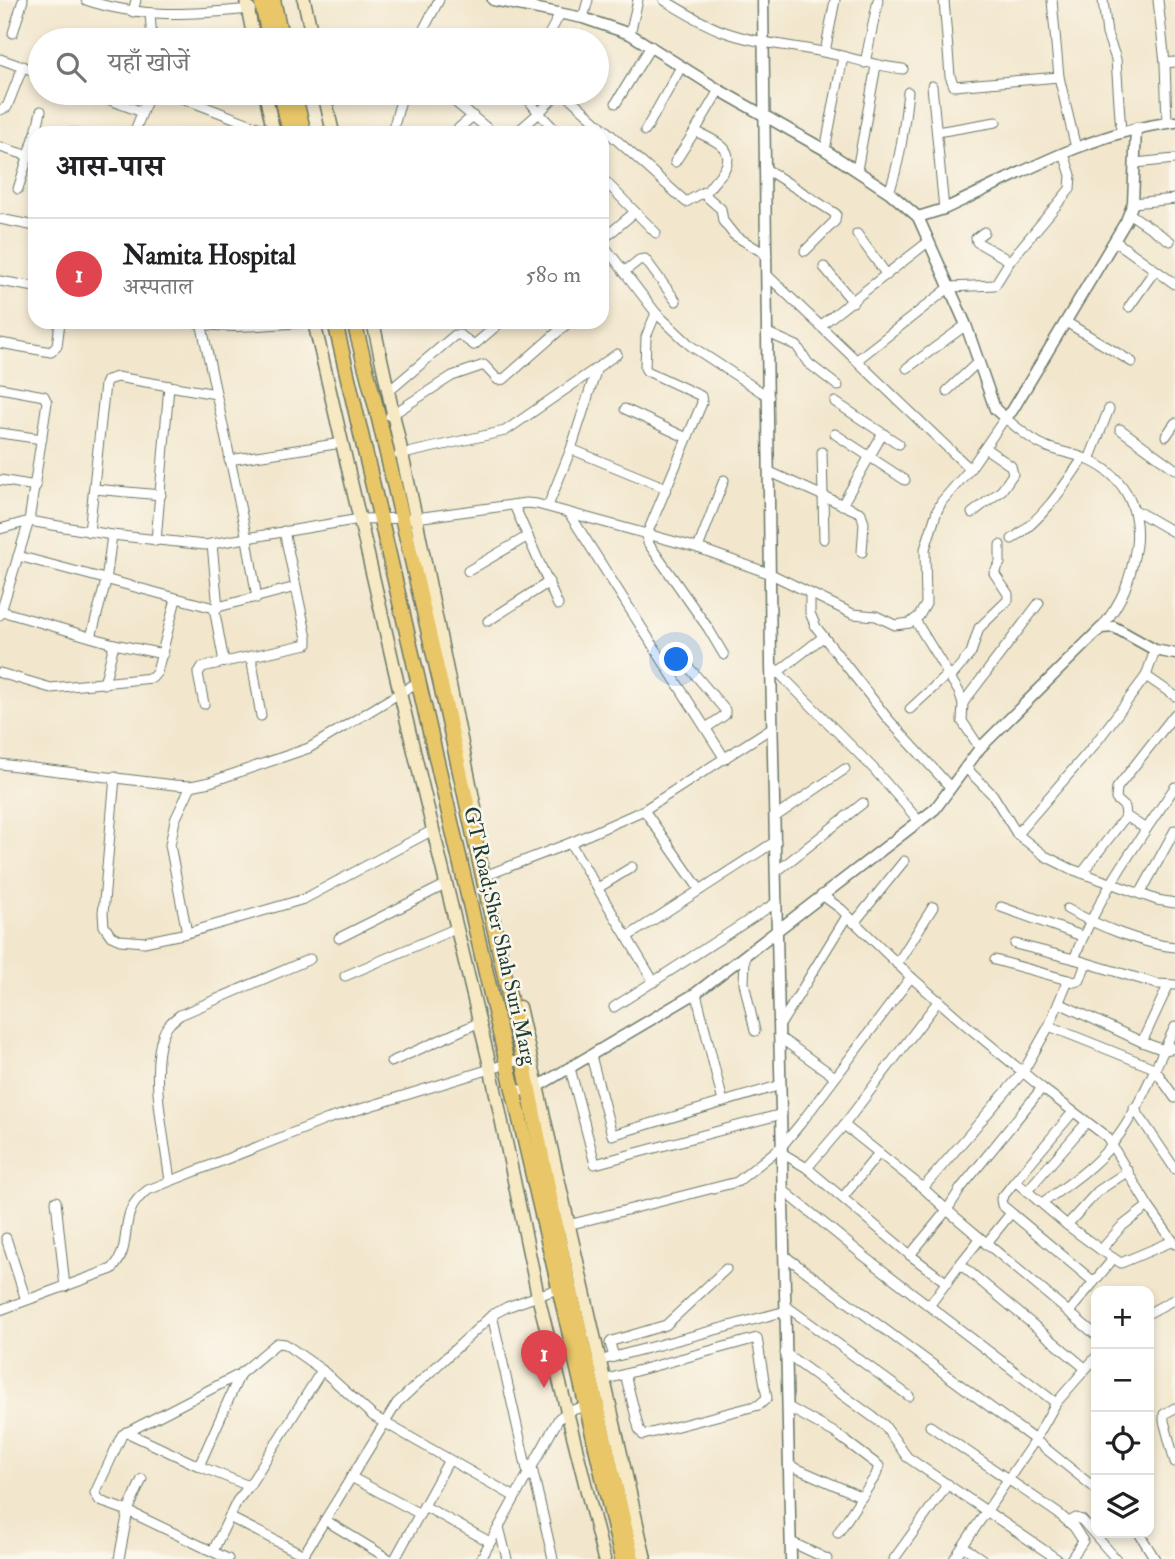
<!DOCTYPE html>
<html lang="hi">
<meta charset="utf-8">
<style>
body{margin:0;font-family:"IM FELL Double Pica","Noto Serif Devanagari",serif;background:#f6f6f6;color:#202124}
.controls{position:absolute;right:21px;bottom:21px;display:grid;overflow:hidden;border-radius:14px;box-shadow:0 4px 10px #0003}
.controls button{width:63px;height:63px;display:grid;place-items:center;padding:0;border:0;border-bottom:2px solid #e0e0e0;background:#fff;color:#202124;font:35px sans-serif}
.you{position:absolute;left:677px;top:660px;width:24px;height:24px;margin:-18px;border:5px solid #fff;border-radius:50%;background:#1a73e8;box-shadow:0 0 0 10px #1a73e833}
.badge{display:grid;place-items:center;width:46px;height:46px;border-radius:50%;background:#b5179e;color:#fff;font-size:23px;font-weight:700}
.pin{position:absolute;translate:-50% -58px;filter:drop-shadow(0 2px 4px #0008)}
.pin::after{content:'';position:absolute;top:37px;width:24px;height:21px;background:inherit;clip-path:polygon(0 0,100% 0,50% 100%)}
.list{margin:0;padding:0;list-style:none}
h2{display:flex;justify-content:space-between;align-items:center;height:91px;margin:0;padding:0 28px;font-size:30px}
h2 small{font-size:23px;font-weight:400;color:#757577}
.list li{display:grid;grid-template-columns:46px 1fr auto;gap:21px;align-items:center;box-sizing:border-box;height:112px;padding:0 28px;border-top:2px solid #e0e0e0}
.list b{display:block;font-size:26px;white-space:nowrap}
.list p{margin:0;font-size:23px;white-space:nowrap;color:#757577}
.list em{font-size:23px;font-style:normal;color:#757577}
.icon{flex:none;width:38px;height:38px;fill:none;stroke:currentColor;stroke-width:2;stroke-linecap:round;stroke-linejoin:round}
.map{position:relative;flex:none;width:1175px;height:1559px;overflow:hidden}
.search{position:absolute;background:#fff;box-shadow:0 4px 10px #0003;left:28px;top:28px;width:581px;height:77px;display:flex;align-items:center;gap:18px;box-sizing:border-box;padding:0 24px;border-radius:38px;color:#757577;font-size:26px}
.panel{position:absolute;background:#fff;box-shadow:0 4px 10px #0003;left:28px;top:126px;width:581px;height:203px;border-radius:21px}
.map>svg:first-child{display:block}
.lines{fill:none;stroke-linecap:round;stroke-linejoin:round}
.minor-casing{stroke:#697869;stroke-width:11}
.tertiary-casing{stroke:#697869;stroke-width:13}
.secondary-casing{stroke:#697869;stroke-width:15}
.primary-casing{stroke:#697869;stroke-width:17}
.minor{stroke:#fff;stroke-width:9}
.tertiary{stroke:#fff;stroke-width:10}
.secondary{stroke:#f6e9c3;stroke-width:12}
.primary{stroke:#e9c769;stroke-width:14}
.labels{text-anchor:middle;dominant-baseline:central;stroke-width:5;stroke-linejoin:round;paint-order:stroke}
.street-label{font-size:21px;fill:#1f3d34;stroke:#fbf7ec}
</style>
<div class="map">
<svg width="1175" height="1559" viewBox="0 0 1175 1559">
<rect width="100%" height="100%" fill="#fbf7ec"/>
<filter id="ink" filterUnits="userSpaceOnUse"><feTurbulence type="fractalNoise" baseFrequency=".0143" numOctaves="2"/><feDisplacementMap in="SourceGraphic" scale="14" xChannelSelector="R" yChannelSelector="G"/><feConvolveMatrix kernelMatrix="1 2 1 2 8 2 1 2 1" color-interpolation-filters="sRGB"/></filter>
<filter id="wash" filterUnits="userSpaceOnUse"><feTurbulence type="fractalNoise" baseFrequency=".00686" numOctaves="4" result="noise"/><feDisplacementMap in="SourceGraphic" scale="28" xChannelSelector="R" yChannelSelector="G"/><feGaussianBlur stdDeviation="1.57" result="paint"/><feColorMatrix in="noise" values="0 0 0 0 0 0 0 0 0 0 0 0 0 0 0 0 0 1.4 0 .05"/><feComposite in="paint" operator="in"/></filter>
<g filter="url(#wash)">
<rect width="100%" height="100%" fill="#f2e6cc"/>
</g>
<g filter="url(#ink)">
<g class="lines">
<g class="minor-casing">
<g id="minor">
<path d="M86,0c55,19 108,14 165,9"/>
<path d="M664,0c18,11 37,23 58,31 32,12 67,14 101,21 27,5 52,14 80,17"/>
<polyline points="944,0 950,76 954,86 1059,77"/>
<polyline points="1052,0 1059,77 1076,148"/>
<polyline points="1103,0 1107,34 1116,59 1121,132"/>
<polyline points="1158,0 1165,63 1167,123"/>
<polyline points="133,12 136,0"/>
<polyline points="150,13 152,40"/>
<polyline points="583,18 588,0"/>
<polyline points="13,33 23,0"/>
<polyline points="630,34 638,0"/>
<polyline points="418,40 439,0"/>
<polyline points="546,40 560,14"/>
<polyline points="825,52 835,0"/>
<polyline points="0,59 40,73"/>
<polyline points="865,63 878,0"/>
<polyline points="1165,63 1175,62"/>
<polyline points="932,86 944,209"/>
<path d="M719,90l-24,41c18,9 45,17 27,42 -6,7 -14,15 -17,22l16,14 2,12 11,14 33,20"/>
<polyline points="92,93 142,112"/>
<polyline points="169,93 273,133"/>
<polyline points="444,93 493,133"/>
<polyline points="523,93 539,113 558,93"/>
<polyline points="564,93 686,202 704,192"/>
<polyline points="616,103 651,46"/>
<polyline points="0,110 7,107 23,66"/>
<polyline points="645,131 681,67"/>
<polyline points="937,132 996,122"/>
<polyline points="36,133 41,111"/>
<polyline points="68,133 75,133"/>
<polyline points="134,133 150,93"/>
<polyline points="392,133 403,93"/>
<polyline points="453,133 473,116"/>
<polyline points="516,133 539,113 558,133"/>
<polyline points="0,147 29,156"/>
<polyline points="825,150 843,57"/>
<polyline points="675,162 695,131"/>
<polyline points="1135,163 1175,159"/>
<polyline points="766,169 836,214 835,221 805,251"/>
<polyline points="857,170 876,66"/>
<polyline points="602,178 656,233"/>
<polyline points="18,189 35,135"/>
<path d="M889,192c12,-32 15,-66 19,-100"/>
<polyline points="1133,203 1175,199"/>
<polyline points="1130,214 1170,241"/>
<polyline points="0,219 35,226"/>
<polyline points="984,232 976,238 977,242 1010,261"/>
<polyline points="857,234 887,275"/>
<polyline points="602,240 635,212"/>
<polyline points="1115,241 1175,284"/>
<polyline points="602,243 656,313 691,346 769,397"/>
<polyline points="824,267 853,302"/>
<polyline points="624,272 639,260 645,259 676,301"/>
<polyline points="767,275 970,469"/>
<polyline points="0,281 35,287"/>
<polyline points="1129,307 1155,270"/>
<polyline points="656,313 646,337 645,368 647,371 701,396 702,403 647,534 648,543 708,628 724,655"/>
<path d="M192,322c37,9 81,2 119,0"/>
<polyline points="201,322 247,539 257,598"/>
<polyline points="1066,322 1132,362"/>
<polyline points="820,326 928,242"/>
<polyline points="768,333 797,346 808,363 838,386"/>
<polyline points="0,343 51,352 57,346 60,322"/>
<polyline points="857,360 950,287 995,285 1010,261 1070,189 1071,175 1064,154"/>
<polyline points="907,368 966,325"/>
<polyline points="0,388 44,396 47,402 29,521 0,615"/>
<polyline points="947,391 978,362"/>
<polyline points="388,392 455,335 460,335 474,345 501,322"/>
<polyline points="835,402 899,444"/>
<polyline points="625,409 687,438"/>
<polyline points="390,416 452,376 484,365 498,380 504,379 569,322"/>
<polyline points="1120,429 1175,469"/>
<polyline points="0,433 42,439"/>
<polyline points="835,434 905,480"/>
<polyline points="1166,436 1175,423"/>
<polyline points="571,449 666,488"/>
<polyline points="822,452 824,539"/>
<polyline points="399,455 505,431 617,354"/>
<polyline points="229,460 342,443"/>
<polyline points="1089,460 1109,409"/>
<polyline points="770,472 861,513 864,523 862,552"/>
<polyline points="0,480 36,486"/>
<polyline points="94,489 161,495"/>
<polyline points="514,505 558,605"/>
<polyline points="842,505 883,433"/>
<polyline points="548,506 571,449 597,368"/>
<polyline points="1135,510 1175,533"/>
<polyline points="569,513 725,759"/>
<polyline points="972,513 1002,490 1013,474 1011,466 985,448"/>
<path d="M0,529l29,-8 83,14 93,10 155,-26 56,-1 110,-15 11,1 161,44 73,26 82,40 23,2 19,9 15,-2 9,-7 7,-12 -1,-55 12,-38 5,-10 28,-32 35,-51c13,10 25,22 40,28 13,6 28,7 41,13 37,15 54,47 50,86 -5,34 -13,56 -35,83"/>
<polyline points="89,532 105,384 107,380 117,377 216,394"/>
<path d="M1012,539c31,-20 51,-51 71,-81"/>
<polyline points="156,541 169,386"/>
<polyline points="212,544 218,608"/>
<polyline points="698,548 724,480"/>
<polyline points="18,556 214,608"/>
<polyline points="468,571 528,536"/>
<polyline points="810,594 810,613 816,627 888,719 951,788"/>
<polyline points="1,611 114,644 163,654"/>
<polyline points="915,620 959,692 963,703 962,721 980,748"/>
<polyline points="488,621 549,582"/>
<polyline points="91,637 106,581 112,535"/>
<polyline points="1155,650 1146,676 1175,696"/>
<polyline points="251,656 261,716"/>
<polyline points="224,662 214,608 296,587"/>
<polyline points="687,665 725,710 725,715 706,728"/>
<polyline points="771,665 873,768 919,821"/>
<polyline points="778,672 823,637"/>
<polyline points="0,673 51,688 152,678 157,672 176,599"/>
<polyline points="950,678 971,653 979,628 1008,600 1008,594 994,573 1000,563 1000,545"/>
<polyline points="104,684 114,644"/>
<polyline points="963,703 1039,603"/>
<polyline points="204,704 198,674 202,667 307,644 307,638 284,531"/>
<polyline points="910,709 948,674"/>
<polyline points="0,764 174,785 191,786 210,782 309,748 418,682"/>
<polyline points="965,767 993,795 1017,834 1045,856 1071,869 1110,883 1157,900 1175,903"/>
<polyline points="115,777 103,913 104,926 111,936 120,940 144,942 187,933 304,899 433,830"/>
<path d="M1175,787c-38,56 -77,109 -101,172l83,25 18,1"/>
<polyline points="644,810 700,890"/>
<polyline points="1126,816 1146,829"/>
<polyline points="775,817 845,769"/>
<polyline points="1017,834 1095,744 1146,676"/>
<polyline points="570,843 627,937 776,841"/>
<polyline points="776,872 863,803"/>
<polyline points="1082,873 1126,816 1125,807 1116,799 1117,788 1175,714"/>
<polyline points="482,877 570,843 644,810 773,727"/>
<polyline points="598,888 632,867"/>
<polyline points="1140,894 1175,830"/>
<polyline points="822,895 841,909 911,977 966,1025 1042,1088 1107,1137 1148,1206 1175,1244"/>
<polyline points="1001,907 1082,936"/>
<path d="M1067,909c30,16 74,35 108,38"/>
<polyline points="854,923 904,861"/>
<polyline points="187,933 170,845 175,820 191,786"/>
<polyline points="627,937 654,982"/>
<polyline points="339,938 447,884"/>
<polyline points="1015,944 1074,959"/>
<polyline points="745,956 744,983 755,1031"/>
<polyline points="995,960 1075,982 1080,980 1086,963"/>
<polyline points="897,964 933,907"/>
<polyline points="345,976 457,928"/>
<polyline points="696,993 723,1102"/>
<polyline points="1059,1003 1142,1042 1164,1050 1175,1048"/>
<polyline points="614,1007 777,902"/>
<polyline points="780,1025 847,916"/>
<polyline points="1049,1026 1154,1068 1175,1098"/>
<polyline points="779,1037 835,1077"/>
<polyline points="1142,1042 1168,986"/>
<polyline points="591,1056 612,1135 781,1085"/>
<polyline points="391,1062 480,1022"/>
<polyline points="570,1068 595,1164 782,1114"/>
<polyline points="1042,1088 961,1188 947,1210 923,1188 1023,1072 1049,1026 1068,980"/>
<polyline points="1134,1108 1175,1169"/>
<polyline points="844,1125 923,1188"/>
<polyline points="782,1153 807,1168 910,1255 947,1210 1096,1335"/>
<polyline points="807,1168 844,1125 939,1000"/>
<path d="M170,1181c-5,-40 -21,-109 -7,-146 3,-9 9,-14 17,-20l130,-56"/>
<polyline points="1015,1181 1001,1199 1002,1205 1094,1282"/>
<polyline points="783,1190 864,1256 1056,1403"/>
<polyline points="1027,1191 1087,1122"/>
<polyline points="843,1197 879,1153"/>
<polyline points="56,1201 65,1287"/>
<path d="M1042,1203c24,-17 53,-36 71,-60 26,-32 43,-79 62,-116"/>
<polyline points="1148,1206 1121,1227 1101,1250 1121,1263 1173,1241"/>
<polyline points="1067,1225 1015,1181 1073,1112"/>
<polyline points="564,1226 737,1182 782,1146 801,1123 911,977"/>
<polyline points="6,1238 26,1300"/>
<polyline points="980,1239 960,1264 1085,1368"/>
<polyline points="986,1244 1011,1213"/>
<polyline points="1101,1250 1067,1225 1098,1191 1128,1171"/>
<polyline points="910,1255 947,1283"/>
<polyline points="785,1256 1035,1440 1096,1489"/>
<polyline points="786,1306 909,1396"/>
<polyline points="929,1306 960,1264"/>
<path d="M0,1310l112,-41c24,-24 2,-56 36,-79l180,-71 195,-60"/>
<polyline points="1069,1312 1113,1259"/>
<polyline points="1149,1313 1175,1299"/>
<polyline points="492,1315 528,1474"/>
<polyline points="785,1353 884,1425 907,1457 1057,1559"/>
<polyline points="614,1357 610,1343 612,1341 666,1325 726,1269"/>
<polyline points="595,1362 786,1311"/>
<polyline points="240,1374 199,1466 249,1486"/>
<polyline points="604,1380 625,1374 757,1338 767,1398 759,1405 643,1435 639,1429 625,1374"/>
<polyline points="788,1407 835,1433 879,1466 876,1475 838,1533"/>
<polyline points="1175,1408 1164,1414 1164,1421 1175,1462"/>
<polyline points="930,1426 1059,1514 1074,1527 1083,1541 1071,1559"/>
<polyline points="126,1432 199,1466"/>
<polyline points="789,1465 862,1497"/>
<polyline points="532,1468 553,1559"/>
<polyline points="351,1477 420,1514"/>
<polyline points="424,1506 490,1542"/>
<polyline points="229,1517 304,1555"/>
<polyline points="325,1520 389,1559"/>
<polyline points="1069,1522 1076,1518 1082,1520 1116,1559"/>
<polyline points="499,1527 507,1559"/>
<polyline points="1139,1533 1155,1559"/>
<polyline points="791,1542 827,1559"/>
<polyline points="964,1547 982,1559"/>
<polyline points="213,1551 237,1501 249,1486 322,1370"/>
<polyline points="119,1559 128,1511 142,1479"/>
<polyline points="228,1559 128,1511 100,1501 95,1493 122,1435 240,1374 277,1343 285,1344 322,1370 373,1416 515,1497"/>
<polyline points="301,1559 397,1403 492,1315 507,1307 560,1288"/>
<polyline points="395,1559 449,1460"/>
<polyline points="481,1559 559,1418 569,1411 587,1406"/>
<polyline points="894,1559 948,1484"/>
<polyline points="954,1559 1035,1440 1056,1403 1096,1357"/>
</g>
</g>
<g class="tertiary-casing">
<g id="tertiary">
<polyline points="493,0 583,18 630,34 719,90 825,150 889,192 918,217 966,325 995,409 1005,418 1012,411 1126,221 1133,203 1136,128"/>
<polyline points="763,0 771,665 791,1559"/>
<path d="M918,217l26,-8c74,-34 149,-78 231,-87"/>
<polyline points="514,1092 537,1087 696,993 935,809 980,748 1101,628 1114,627 1155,650 1175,654"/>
</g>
</g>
<g class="secondary-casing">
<g id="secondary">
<polyline points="246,0 254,40"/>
<polyline points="304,0 313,40"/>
<polyline points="265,93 274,133"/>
<polyline points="324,93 333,133"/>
<polyline points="314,322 400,693 491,1070 538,1296 604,1559"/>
<polyline points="373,322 416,518 475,808"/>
<polyline points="519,1007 645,1559"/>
</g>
</g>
<g class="primary-casing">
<g id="primary">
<polyline points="261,0 270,40"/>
<polyline points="273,0 282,40"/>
<polyline points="281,93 290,133"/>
<polyline points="294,93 304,133"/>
<polyline points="335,322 622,1559"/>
<polyline points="354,322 379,419 441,685 523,1059 556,1228 632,1559"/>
</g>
</g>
<use href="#minor" class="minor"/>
<use href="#tertiary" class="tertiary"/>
<use href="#secondary" class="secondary"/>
<use href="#primary" class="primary"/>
</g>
</g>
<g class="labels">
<g class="street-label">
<text transform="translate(500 936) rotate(77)">GT Road;Sher Shah Suri Marg</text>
</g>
</g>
</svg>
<div class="controls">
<button>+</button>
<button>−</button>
<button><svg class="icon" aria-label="locate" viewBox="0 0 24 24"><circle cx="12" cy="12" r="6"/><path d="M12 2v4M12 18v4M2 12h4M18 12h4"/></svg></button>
<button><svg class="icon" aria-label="layers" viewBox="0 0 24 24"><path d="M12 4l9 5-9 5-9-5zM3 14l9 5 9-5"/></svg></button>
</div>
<div class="you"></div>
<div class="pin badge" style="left:544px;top:1388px;background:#e0444e">1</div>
<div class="search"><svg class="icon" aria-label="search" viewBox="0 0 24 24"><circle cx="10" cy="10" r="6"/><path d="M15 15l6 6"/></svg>यहाँ खोजें</div>
<section class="panel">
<h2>आस-पास<small></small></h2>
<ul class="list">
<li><span class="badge" style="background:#e0444e">1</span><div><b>Namita Hospital</b><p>अस्पताल</p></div><em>580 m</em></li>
</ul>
</section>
</div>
